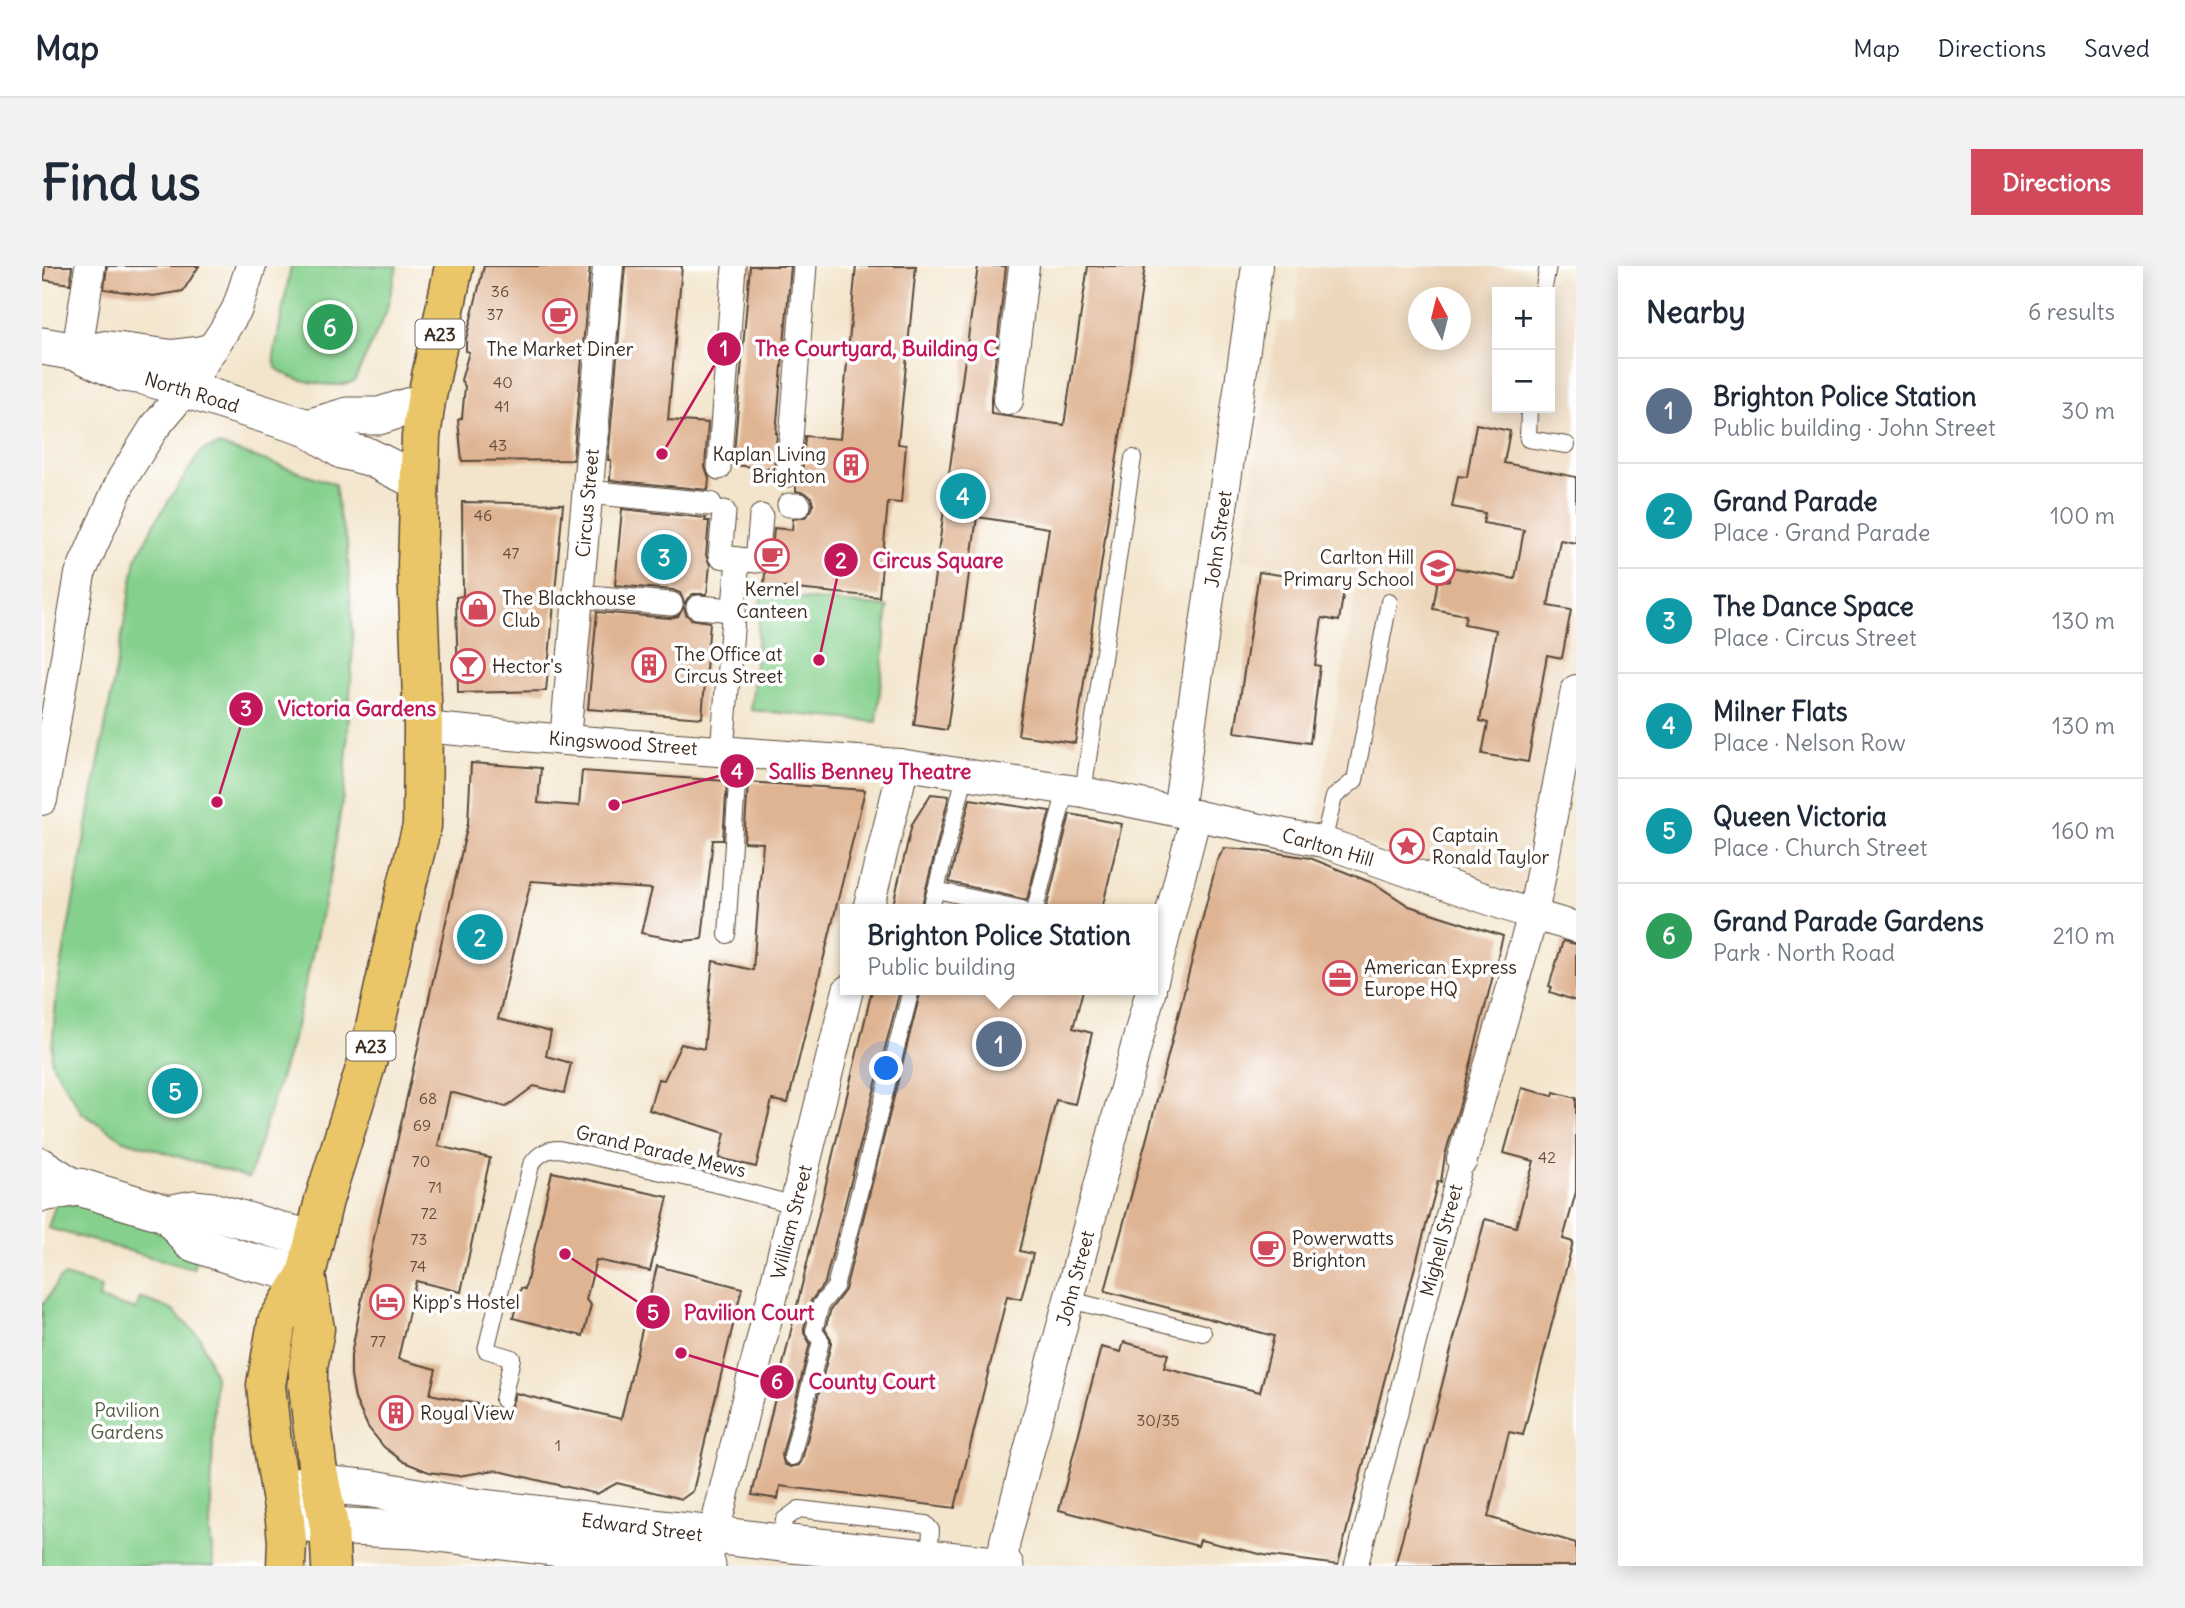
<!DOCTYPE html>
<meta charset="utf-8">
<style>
body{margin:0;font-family:Delius,sans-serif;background:#f2f2f3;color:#1f2937}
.controls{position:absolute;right:21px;top:21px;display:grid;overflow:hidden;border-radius:0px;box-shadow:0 4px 18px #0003}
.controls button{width:63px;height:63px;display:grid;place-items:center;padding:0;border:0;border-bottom:2px solid #e0e1e3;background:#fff;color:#1f2937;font:35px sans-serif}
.compass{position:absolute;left:1366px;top:21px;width:63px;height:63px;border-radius:50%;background:#fff;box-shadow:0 4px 18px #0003;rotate:353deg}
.you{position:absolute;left:845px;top:803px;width:24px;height:24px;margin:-18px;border:5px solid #fff;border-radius:50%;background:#1a73e8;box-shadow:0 0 0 10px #1a73e833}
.badge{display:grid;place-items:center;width:46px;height:46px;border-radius:50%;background:#d1495b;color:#fff;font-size:23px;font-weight:700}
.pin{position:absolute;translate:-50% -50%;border:4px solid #fff;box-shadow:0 2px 7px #0006}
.popup{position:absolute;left:798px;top:638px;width:318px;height:91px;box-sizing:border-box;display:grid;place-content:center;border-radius:0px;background:#fff;filter:drop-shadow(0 2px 5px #0005);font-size:23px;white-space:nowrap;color:#747a83}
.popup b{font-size:26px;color:#1f2937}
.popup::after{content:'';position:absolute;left:50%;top:100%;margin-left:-14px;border:14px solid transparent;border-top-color:#fff}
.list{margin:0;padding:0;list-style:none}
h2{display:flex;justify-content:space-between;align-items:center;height:91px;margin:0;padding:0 28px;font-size:30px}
h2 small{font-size:23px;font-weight:400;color:#747a83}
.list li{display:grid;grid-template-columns:46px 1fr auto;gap:21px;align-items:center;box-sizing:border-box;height:105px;padding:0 28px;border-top:2px solid #e0e1e3}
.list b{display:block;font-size:26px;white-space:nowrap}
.list p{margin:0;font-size:23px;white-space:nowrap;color:#747a83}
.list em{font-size:23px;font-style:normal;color:#747a83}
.map{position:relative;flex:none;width:1534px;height:1300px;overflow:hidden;border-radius:0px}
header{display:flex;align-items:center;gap:42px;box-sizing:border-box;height:98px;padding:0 35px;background:#fff;border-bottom:2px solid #e0e1e3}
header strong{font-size:33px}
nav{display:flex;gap:38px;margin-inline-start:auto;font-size:24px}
.intro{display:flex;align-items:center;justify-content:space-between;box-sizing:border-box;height:168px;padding:0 42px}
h1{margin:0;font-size:49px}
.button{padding:18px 32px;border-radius:0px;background:#d1495b;color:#fff;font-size:24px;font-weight:700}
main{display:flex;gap:42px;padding:0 42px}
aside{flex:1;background:#fff;border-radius:0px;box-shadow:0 4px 18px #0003}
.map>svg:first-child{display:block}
.built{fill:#edd7bb;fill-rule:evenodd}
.green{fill:#85d08d;stroke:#607d56;stroke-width:2}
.building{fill:#dfb493}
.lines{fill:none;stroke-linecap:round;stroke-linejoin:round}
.service-casing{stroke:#574638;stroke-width:18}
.pedestrian-casing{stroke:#574638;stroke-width:25}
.minor-casing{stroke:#574638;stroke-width:32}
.tertiary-casing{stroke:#574638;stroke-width:39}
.trunk-casing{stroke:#574638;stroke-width:41}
.service{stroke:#fff;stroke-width:16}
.pedestrian{stroke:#fff;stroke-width:23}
.minor{stroke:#fff;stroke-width:30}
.tertiary{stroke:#fff;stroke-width:37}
.trunk{stroke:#eac669;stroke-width:38}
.labels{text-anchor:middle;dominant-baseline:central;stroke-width:7;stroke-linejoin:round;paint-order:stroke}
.number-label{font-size:16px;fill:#644c3b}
.shield{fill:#fff;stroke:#766a62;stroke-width:2}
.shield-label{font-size:18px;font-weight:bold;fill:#3b2a1e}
.poi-label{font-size:19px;fill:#3b2a1e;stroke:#fff;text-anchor:start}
.street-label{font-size:19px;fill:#3b2a1e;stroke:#fff}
.park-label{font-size:19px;fill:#515c3f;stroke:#fff}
.leader{fill:none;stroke:#c2185b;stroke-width:2.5}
.callout-dot{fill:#c2185b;stroke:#fff;stroke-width:2.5}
.mark-label{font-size:21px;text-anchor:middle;font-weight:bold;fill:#fff}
.callout-label{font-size:21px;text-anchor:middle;font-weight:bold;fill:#c2185b;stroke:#fff;stroke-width:7;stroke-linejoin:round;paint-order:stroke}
</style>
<header>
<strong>Map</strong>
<nav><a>Map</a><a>Directions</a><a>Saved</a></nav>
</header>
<div class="intro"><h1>Find us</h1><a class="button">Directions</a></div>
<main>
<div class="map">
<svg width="1534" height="1300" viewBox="0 0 1534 1300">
<rect width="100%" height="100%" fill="#fff"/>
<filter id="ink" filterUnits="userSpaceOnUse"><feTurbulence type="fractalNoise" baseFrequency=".0143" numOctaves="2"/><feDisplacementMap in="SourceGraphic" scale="14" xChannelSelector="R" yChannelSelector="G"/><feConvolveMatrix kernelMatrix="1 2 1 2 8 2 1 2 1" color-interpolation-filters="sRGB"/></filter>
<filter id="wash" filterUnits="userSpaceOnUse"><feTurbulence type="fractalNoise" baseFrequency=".00686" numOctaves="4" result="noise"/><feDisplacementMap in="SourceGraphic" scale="28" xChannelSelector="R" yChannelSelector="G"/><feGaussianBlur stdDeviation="1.57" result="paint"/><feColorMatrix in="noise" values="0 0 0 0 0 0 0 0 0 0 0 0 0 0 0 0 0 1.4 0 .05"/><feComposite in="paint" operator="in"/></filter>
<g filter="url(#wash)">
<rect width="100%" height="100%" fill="#f3e5cc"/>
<path class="built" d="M1258,0h193l40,6 4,4 16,3 4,-3 19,4v310l-54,302 -147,-47 -59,-21 42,-245 -117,-21 37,-237 16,2zM1455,26h53v116h-53zM1377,32h42v42h-42z"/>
<g class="green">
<path d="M249,0h106l-11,47 -32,68c-19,9 -62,0 -78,-13l-2,-12z"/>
<polygon points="177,179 293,218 297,249 305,275 311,379 303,516 289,606 253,764 207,912 82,874 40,847 9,796 15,723 94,293 115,253 159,185"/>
<polygon points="719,329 846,341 835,456 709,444"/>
<polygon points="14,937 56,939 99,957 156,985 151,1003 6,962"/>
<polygon points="22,1010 59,1021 57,1033 94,1044 98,1032 129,1043 158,1071 173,1111 168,1268 172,1300 0,1300 0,1036 3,1036 17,1013"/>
</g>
<g id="blocks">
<g class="building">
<polygon points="3,0 30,0 28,18 2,14"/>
<polygon points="65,0 157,0 141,25 111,30 62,23"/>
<polygon points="442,0 548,0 531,194 420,195 416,154 420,152 423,120 419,114 427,86 424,85 424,73"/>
<polygon points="583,0 640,0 626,154 666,157 663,201 667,212 666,224 568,214 569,194 566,194"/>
<polygon points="708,0 749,0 734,167 735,167 732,203 691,199"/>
<polygon points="814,0 874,0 856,178 864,179 859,237 846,236 837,331 722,320 723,306 729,296 732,262 750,264 751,253 763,251 769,245 771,238 769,231 763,227 754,225 754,220 760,210 763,170 798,173"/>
<polygon points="936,0 964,0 949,132 949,148 1022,159 1046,0 1103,0 1033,477 976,469 1007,262 935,251 905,464 872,459"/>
<polygon points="1434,158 1468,165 1462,197 1534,211 1534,277 1518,274 1506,340 1529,344 1520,392 1505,389 1486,496 1440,488 1446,457 1438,455 1454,364 1422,358 1424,349 1391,343 1396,313 1407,315 1409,301 1473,313 1482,264 1441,257 1443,247 1410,241 1416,210 1425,211"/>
<polygon points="420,236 521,238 504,425 416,427 414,331 421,330"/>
<polygon points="580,243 664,252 663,255 667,255 664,289 668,299 665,328 651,328 645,333 643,338 638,327 631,324 573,319"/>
<polygon points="1217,306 1303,318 1297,355 1280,352 1273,399 1278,400 1268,477 1193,466"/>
<polygon points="642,341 644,348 649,353 668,356 660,452 546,443 555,346 628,352 636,350"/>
<polygon points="429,497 499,502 496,537 537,540 540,505 685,515 681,574 671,574 660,673 641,675 599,667 610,623 489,615 456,753 509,766 504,790 529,797 522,827 492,820 464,841 408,826 396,880 448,892 419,1026 374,1015 356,1093 394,1103 388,1128 468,1145 473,1127 579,1153 615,1000 700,1022 651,1225 640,1233 575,1217 555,1228 453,1204 416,1210 387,1206 362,1196 342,1181 326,1161 313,1133 309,1110 309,1089 332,971 350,898 426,557"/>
<polygon points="706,516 823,524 746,837 730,834 714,901 677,892 683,867 607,844 616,813 622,814 639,778 662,783 671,695 711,704 721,577 702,576"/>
<polygon points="889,528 907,530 879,643 850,643 870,558"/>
<polygon points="928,533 1008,545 985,634 907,616"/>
<polygon points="1028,548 1080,558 1060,643 1004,643"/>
<polygon points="1182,582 1224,585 1268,592 1333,618 1367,640 1461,670 1421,828 1403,889 1399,916 1396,915 1342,1116 1296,1299 1222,1289 1158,1274 1156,1280 1017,1244 1059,1081 1079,1086 1082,1076 1126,1088 1122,1102 1218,1126 1232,1070 1063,1025 1110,853 1175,595"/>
<polygon points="1521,675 1534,678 1534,735 1508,726 1510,721 1507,720"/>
<polygon points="830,724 858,724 783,1016 769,1035 762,1062 762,1067 768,1077 740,1189 742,1198 748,1201 757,1199 760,1194 789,1078 789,1073 783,1063 789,1043 803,1024 879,724 1041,724 1031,762 1050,767 1033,838 1014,834 978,985 991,988 979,1033 965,1030 913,1242 738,1220 736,1233 710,1229"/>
<polygon points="1480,822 1511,830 1512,826 1534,832 1534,926 1521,973 1531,976 1481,1169 1467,1166 1446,1251 1534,1277 1534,1300 1353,1300 1443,953 1474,961 1492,895 1462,887"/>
<polygon points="510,906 626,931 608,1005 554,994 544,1034 549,1039 541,1070 471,1052 479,1022 483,1023"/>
</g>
</g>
</g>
<g filter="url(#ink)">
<use href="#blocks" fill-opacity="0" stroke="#574638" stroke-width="2"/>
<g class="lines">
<g class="service-casing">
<g id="service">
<polyline points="1501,26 1506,0"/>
<polyline points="1487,142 1486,173 1525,179"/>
<polyline points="1041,526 1091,192"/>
<polyline points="1281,576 1292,531 1313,514 1347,336"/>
<polyline points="894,624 980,643"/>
<polyline points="889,643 924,506"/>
<polyline points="993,643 1024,523"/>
<polyline points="685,669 697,486"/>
<polyline points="1028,1034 1161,1067"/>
<path d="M461,1134l9,-42 -26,-8 45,-185c7,-11 15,-16 28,-16l165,37 71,19"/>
<polyline points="750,1191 779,1075 772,1065 779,1038 793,1021 869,724"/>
<polyline points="739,1277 742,1254 757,1243 884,1258 889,1264 887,1292"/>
</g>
</g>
<g class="pedestrian-casing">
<g id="pedestrian">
<polyline points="677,202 692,0"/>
<polyline points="746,209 763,0"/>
<polyline points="546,226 668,238"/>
<polyline points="747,239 757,239"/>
<polyline points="696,293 715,295 719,250"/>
<polyline points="536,330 629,338"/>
<polyline points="656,341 692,344"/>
<polyline points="680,484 696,293 678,290 682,246"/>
<polyline points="1314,1300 1420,894"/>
</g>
</g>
<g class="minor-casing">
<g id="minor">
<polyline points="48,0 35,86 64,80 131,89 155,86 171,82"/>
<polyline points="966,134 982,0"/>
<polyline points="381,461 523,474 857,498 1041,526 1281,576 1491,649 1534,661"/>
<polyline points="523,474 566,0"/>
<polyline points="0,534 38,308 80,213 112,162 144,123 181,66 195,43 209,0"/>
<polyline points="1136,545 1215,0"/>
<polyline points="826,643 858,515 857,498"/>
<polyline points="1111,715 1154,549"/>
<polyline points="1420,894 1491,649 1534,424"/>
<polyline points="0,897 37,921"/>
<polyline points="666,1291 806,724"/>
<polyline points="960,1300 963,1275 1109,724"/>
</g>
</g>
<g class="tertiary-casing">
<g id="tertiary">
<polyline points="0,80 35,86 81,107 102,110 266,162 300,184 327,191 378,216"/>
<polyline points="266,162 306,150 337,150 384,135"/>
<polyline points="0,927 37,921 126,948 152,943 170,945 272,974"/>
<polyline points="126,948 149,976 202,994 264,1009"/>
<polyline points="237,1221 279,1218 332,1223 424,1240 739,1277 963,1300"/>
<polyline points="243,1254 287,1260 372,1264 665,1300"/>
</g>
</g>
<g class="trunk-casing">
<g id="trunk">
<polyline points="244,1300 245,1275 243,1254 230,1176 224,1119 235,1056 264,1009"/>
<polyline points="289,1300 287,1260 275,1199 266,1120 266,1102 273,1063 264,1009 282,934 326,793 364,622 380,560 381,461 375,300 379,171 384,135 412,0"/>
</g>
</g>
<use href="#service" class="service"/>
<use href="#pedestrian" class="pedestrian"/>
<use href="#minor" class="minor"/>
<use href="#tertiary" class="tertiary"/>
<use href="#trunk" class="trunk"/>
</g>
</g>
<defs>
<g id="cafe-ring" transform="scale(1.75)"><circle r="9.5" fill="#fff" stroke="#d1495b" stroke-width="1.5"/><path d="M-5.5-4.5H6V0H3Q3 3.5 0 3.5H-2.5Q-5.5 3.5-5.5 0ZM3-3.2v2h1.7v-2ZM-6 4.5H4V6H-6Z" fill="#d1495b"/></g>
<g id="building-ring" transform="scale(1.75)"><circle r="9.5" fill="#fff" stroke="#d1495b" stroke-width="1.5"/><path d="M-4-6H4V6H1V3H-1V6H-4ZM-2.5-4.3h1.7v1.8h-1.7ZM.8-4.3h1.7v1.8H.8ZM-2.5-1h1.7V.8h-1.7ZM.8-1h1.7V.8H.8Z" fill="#d1495b"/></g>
<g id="school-ring" transform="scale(1.75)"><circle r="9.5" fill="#fff" stroke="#d1495b" stroke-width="1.5"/><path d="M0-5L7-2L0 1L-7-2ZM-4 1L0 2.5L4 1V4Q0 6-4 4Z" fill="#d1495b"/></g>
<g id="shop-ring" transform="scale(1.75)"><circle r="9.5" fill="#fff" stroke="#d1495b" stroke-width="1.5"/><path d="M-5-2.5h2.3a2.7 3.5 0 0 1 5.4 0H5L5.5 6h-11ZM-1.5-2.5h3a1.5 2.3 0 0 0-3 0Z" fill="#d1495b"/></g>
<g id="bar-ring" transform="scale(1.75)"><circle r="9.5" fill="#fff" stroke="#d1495b" stroke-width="1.5"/><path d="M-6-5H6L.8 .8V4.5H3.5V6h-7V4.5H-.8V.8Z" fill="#d1495b"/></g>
<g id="sight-ring" transform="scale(1.75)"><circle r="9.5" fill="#fff" stroke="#d1495b" stroke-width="1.5"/><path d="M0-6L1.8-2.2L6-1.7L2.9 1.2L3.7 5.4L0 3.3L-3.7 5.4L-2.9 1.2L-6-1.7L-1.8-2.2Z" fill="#d1495b"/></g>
<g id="office-ring" transform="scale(1.75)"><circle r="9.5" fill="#fff" stroke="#d1495b" stroke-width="1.5"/><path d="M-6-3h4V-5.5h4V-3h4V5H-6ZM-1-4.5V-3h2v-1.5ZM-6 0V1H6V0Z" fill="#d1495b"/></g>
<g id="hotel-ring" transform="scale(1.75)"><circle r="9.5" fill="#fff" stroke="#d1495b" stroke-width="1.5"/><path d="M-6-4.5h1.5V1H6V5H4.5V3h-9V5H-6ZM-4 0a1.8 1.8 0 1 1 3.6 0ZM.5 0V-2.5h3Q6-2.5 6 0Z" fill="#d1495b"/></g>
</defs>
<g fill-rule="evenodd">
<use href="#cafe-ring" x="518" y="50"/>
<use href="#building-ring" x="809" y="199"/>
<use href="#cafe-ring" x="730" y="290"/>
<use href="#school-ring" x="1396" y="302"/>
<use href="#shop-ring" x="436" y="343"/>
<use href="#building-ring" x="607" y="399"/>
<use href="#bar-ring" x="426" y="400"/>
<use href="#sight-ring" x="1365" y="580"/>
<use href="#office-ring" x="1298" y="712"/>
<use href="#cafe-ring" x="1226" y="983"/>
<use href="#hotel-ring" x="345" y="1036"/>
<use href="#building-ring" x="354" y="1147"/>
</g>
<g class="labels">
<g class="number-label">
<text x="458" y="25">36</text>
<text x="453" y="48">37</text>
<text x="461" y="116">40</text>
<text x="460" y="140">41</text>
<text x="456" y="179">43</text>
<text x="441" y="249">46</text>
<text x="469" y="287">47</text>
<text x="386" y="832">68</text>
<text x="380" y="859">69</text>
<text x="1505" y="891">42</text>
<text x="379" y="895">70</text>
<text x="393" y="921">71</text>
<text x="387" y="947">72</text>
<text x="377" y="973">73</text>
<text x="376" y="1000">74</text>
<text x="336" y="1075">77</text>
<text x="1116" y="1154">30/35</text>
<text x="516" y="1179">1</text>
</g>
<g class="shield">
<rect x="373.5" y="53.5" width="49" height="29" rx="5"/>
<rect x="304.5" y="765.5" width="49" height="29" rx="5"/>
</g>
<g class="shield-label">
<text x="398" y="68">A23</text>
<text x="329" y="780">A23</text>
</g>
<g class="poi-label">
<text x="518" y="83" text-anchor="middle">The Market Diner</text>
<text x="784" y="188" text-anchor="end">Kaplan Living<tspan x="784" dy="22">Brighton</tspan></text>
<text x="1372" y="291" text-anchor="end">Carlton Hill<tspan x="1372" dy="22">Primary School</tspan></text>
<text x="730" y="323" text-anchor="middle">Kernel<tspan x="730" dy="22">Canteen</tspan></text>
<text x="460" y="332">The Blackhouse<tspan x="460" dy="22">Club</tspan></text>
<text x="632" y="388">The Office at<tspan x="632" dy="22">Circus Street</tspan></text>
<text x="450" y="400">Hector's</text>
<text x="1390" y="569">Captain<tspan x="1390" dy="22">Ronald Taylor</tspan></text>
<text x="1322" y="701">American Express<tspan x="1322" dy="22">Europe HQ</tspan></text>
<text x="1250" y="972">Powerwatts<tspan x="1250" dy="22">Brighton</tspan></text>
<text x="370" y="1036">Kipp's Hostel</text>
<text x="378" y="1147">Royal View</text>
</g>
<g class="street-label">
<text transform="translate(150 126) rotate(17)">North Road</text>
<text transform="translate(545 237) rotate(-85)">Circus Street</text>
<text transform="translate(1176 273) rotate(-82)">John Street</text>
<text transform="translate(581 477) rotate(4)">Kingswood Street</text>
<text transform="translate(1286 581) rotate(16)">Carlton Hill</text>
<text transform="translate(619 885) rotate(13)">Grand Parade Mews</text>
<text transform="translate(749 956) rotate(-76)">William Street</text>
<text transform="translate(1399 974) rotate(-75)">Mighell Street</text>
<text transform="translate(1033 1012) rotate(-75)">John Street</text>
<text transform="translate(600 1261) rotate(7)">Edward Street</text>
</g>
<g class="park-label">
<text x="85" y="1144">Pavilion<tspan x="85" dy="22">Gardens</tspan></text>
</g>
</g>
<path class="leader" d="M620 188L682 83M777 394L799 294M175 536L204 443M572 539L695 505M523 988L611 1046M639 1087L735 1116"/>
<g class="callout-dot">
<circle cx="620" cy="188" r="7"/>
<circle cx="777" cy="394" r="7"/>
<circle cx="175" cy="536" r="7"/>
<circle cx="572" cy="539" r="7"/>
<circle cx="523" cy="988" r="7"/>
<circle cx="639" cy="1087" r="7"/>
<circle cx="682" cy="83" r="18"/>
<circle cx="799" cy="294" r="18"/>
<circle cx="204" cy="443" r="18"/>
<circle cx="695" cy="505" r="18"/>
<circle cx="611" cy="1046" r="18"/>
<circle cx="735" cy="1116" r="18"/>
</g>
<g class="mark-label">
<text x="682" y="90">1</text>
<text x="799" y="302">2</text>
<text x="204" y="450">3</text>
<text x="695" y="513">4</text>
<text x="611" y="1054">5</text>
<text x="735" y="1123">6</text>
</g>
<g class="callout-label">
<text x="834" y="90">The Courtyard, Building C</text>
<text x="896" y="302">Circus Square</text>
<text x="315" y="450">Victoria Gardens</text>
<text x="828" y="513">Sallis Benney Theatre</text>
<text x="707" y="1054">Pavilion Court</text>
<text x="830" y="1123">County Court</text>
</g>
</svg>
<div class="controls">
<button>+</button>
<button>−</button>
</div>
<svg class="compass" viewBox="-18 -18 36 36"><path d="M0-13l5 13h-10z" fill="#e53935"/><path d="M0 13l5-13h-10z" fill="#747a83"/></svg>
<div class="you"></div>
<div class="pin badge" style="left:957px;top:778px;background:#5c6f8a">1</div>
<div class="popup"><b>Brighton Police Station</b>Public building</div>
<div class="pin badge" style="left:438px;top:671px;background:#0f9aa8">2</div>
<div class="pin badge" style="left:622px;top:291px;background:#0f9aa8">3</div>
<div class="pin badge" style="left:921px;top:230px;background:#0f9aa8">4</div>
<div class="pin badge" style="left:133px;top:825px;background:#0f9aa8">5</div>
<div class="pin badge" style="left:288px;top:61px;background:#2e9e5b">6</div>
</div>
<aside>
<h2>Nearby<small>6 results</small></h2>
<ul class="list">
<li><span class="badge" style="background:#5c6f8a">1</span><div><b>Brighton Police Station</b><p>Public building · John Street</p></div><em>30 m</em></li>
<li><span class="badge" style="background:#0f9aa8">2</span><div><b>Grand Parade</b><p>Place · Grand Parade</p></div><em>100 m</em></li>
<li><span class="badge" style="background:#0f9aa8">3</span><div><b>The Dance Space</b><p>Place · Circus Street</p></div><em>130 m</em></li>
<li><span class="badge" style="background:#0f9aa8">4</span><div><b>Milner Flats</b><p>Place · Nelson Row</p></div><em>130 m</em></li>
<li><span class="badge" style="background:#0f9aa8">5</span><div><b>Queen Victoria</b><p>Place · Church Street</p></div><em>160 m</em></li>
<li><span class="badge" style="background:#2e9e5b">6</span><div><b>Grand Parade Gardens</b><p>Park · North Road</p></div><em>210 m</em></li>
</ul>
</aside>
</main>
